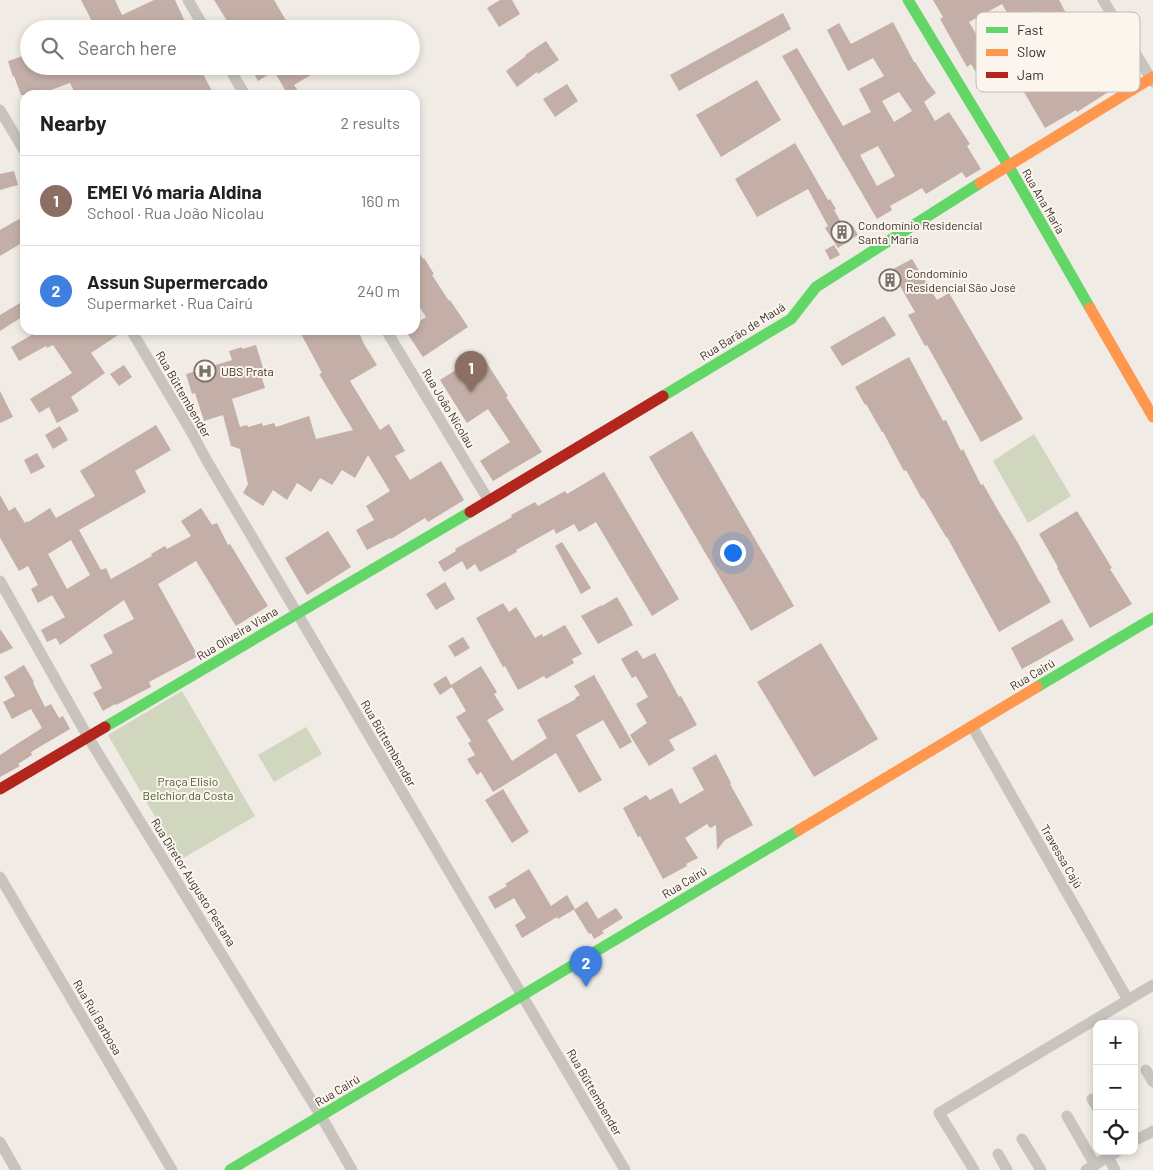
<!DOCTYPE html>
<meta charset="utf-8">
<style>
body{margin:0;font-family:Barlow,sans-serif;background:#f6f6f6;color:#222}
.controls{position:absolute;right:15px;bottom:15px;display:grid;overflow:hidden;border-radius:10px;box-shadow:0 2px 8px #0003}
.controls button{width:45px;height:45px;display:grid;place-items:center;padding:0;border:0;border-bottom:1px solid #e0e0e0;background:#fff;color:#222;font:25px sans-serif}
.you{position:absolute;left:732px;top:552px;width:18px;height:18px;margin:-12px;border:4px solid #fff;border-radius:50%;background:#1a73e8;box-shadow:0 0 0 8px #1a73e833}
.badge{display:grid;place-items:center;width:32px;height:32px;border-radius:50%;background:#1a73e8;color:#fff;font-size:16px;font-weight:700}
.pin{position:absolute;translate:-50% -41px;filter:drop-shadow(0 1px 2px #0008)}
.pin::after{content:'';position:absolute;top:26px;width:18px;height:15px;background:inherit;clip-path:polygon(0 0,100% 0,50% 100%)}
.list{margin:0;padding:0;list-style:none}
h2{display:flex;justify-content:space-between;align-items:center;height:65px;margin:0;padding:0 20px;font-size:21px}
h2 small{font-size:16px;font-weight:400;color:#767676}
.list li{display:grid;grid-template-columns:32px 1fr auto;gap:15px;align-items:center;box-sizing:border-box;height:90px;padding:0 20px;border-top:1px solid #e0e0e0}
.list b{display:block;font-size:19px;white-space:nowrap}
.list p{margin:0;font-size:16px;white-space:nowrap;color:#767676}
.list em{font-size:16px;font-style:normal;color:#767676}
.icon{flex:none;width:28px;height:28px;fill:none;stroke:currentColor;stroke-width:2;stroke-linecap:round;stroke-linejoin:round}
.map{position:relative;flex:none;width:1153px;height:1170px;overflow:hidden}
.search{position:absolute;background:#fff;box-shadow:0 2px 8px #0003;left:20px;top:20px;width:400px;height:55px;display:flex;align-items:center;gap:12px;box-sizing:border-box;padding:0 18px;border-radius:28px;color:#767676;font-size:19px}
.panel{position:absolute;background:#fff;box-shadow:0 2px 8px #0003;left:20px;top:90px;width:400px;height:245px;border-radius:15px}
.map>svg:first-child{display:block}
.green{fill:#d1d6bf}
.building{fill:#c3afa7;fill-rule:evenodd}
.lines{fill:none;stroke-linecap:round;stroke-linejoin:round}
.street{stroke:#c9c3be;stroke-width:11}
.fast{stroke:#63d668;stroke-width:11}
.slow{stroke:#ff974d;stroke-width:11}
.jam{stroke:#b3261e;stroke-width:11}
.labels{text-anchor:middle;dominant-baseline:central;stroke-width:4;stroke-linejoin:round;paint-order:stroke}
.street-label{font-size:12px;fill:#3b302b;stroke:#fbf5ee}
.poi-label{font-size:12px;fill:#3b302b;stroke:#fbf5ee;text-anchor:start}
.park-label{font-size:12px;fill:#4a5a2e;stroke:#fbf5ee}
.key{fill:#fbf5ee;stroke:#c1bab4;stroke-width:1}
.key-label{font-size:14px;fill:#3b302b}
</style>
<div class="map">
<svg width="1153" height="1170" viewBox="0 0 1153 1170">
<rect width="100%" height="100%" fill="#f0ebe5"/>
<g class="green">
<polygon points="1034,434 1071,496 1028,523 993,461"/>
<polygon points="182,691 255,816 180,860 108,735"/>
<polygon points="306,727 322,754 274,782 258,755"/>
</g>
<g class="building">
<polygon points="81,0 115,0 122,15 154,0 175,0 187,26 180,29 96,29"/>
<polygon points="214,0 274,0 291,29 232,29"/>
<polygon points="500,0 512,0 520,14 499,27 487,8"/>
<polygon points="933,0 1059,0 1068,17 1068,16 1088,47 1097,42 1110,66 1103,70 1113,89 1077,112 1076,110 1045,128 1014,75 1033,63 1037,70 1057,59 1041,34 1047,30 1037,11 1014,25 1002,4 969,22 980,41 1011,23 1022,42 993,59 1004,78 986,89 971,64 967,67 940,19 943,17"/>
<polygon points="783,13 791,29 679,91 670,75"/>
<path d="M893,22l21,40h1l12,19 9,12 -12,9 11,19 14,-9 21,32 -3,2 14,23 -15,9 -4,-6 -36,22 -4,-6 -32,18 2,4 -15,9 -95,-163 15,-8 46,78 28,-14 -12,-23 25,-13 -11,-18 -25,13 -21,-41 12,-7 12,21zM899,92l13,19 -18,11 -12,-21zM878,146l17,30 -18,10 -17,-31z"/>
<polygon points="546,41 559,60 538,74 537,72 517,87 506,71 526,56 525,55"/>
<polygon points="29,54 29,66 87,66 89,71 98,66 199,66 214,95 76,95 70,83 37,95 21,95 14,76 13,77 8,61"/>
<polygon points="262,66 326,66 294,85 301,95 288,95 274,71 258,81 253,72"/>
<polygon points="757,80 781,120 721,157 696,115"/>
<polygon points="567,84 578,101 555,117 543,99"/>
<polygon points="795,143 828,200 830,199 836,209 834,210 845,229 852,225 858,235 838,248 825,228 828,226 808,189 757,217 735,179"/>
<polygon points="14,171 18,185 0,190 0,174"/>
<polygon points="19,219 25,228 25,241 0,256 0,230"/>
<polygon points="415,245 423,259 424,258 434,274 432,275 449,301 450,300 468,327 423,357 405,330 415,330 415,324 426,317 415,300"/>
<polygon points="834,245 840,255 830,260 825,250"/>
<polygon points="912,259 937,300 949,293 1023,419 981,442 927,345 925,346 908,315 915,312 900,286 891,292 881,273 890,268 891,270"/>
<polygon points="25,300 25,315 0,331 0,315"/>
<polygon points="884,316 896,335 842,366 830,347"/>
<polygon points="40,330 124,330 124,331 91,353 105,373 71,397 79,411 57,423 49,407 39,413 30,399 72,373 53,345 47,348 46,346 19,361 11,347"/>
<polygon points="299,330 358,330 364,344 377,365 350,381 380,430 389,424 405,451 395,456 410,480 441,461 464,500 428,522 425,518 391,539 390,538 367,550 356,530 374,520 366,506 390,491 368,455 355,478 342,470 332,485 320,478 311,492 297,483 287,500 273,490 263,506 243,493 248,484 240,449 231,446 223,415 204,421 195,393 192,394 186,374 232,360 229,351 242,347 242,349 256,345 264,371 260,372 265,388 232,399 240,427 247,425 248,427 262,423 263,426 274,423 276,427 309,416 316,439 353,430 319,374 322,373"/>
<polygon points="481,354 508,396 506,397 542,452 493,481 480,461 510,442 488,409 467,423 440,380"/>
<polygon points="909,357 943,421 946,420 961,451 963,449 981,485 983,484 999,512 1018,543 1040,583 1040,582 1051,602 999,632 947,537 946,537 923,498 922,499 906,470 904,471 883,432 882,432 866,404 865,405 855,387"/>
<polygon points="124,365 132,377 119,386 110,374"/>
<polygon points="0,391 13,417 0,423"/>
<path d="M156,425l15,25 -36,21 11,21 -67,38 22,40 5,-2 5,11 41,-23 -1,-2 14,-8 2,3 24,-13 -10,-15 20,-13 11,17 5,-2 11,22 2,-1 38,62 -32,20 -40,-65 -38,23 40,72 -49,26 2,5 -35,18 -1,-1 -12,7 -10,-18 9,-5 -12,-23 23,-12 -10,-18 31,-16 -10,-19 -64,45 -4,-7 -9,4 -6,-12 24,-13 -13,-22 -14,8 -7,-14 7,-4 -10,-19 -9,5 -19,-33v-43l9,16 6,-4 10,16 2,-2 1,1 22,-14 6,10 39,-22 -15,-25zM71,540l19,35 -23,14 -19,-35z"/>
<polygon points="60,426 68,440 53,449 45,435"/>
<polygon points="692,431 794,606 751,631 649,457"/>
<polygon points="37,453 45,467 31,474 24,460"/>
<polygon points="604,472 679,599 652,616 596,522 579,532 574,524 556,534 554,529 516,550 517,552 480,572 475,564 467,570 462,561 444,572 438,562 456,551 455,549 464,544 512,517 511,515 535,502 538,506 565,491 567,494"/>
<polygon points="1077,511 1112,568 1110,569 1132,604 1090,628 1057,568 1058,567 1039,534"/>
<polygon points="328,531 351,567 307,595 285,558"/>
<polygon points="562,542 591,588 581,594 555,546"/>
<polygon points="445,582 455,599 436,610 426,594"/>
<polygon points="617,597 633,625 598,644 581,616 602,605 602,606"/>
<polygon points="503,603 509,612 516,607 535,638 542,634 543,637 565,625 582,654 572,659 574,663 546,679 544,676 518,690 505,666 503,667 476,618"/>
<polygon points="1062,619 1074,640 1022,669 1011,648"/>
<polygon points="0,629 13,648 0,654"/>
<polygon points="463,637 470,648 455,657 448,646"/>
<polygon points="821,643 878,739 814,777 757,682"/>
<polygon points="637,650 643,659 655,653 679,697 681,696 697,725 669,740 675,750 649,766 630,735 647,723 636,704 648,697 636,676 632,678 621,659"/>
<polygon points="24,665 34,682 33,683 45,707 51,704 59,718 63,716 70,729 31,752 32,755 18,764 20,766 0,777 0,755 42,728 31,709 12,719 3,702 15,696 4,677"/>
<polygon points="481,666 497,692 494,694 504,710 487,720 512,761 547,738 537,720 576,699 575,698 580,695 574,686 594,675 632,742 620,749 603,720 576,735 602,780 579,793 556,753 493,792 481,772 477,775 467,759 475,755 468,743 471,741 456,717 466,711 452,687 440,695 433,684 446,676 451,685"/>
<polygon points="716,754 731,783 730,784 753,825 725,840 717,850 716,825 710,828 707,824 685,838 698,858 686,864 687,866 663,879 640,836 638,837 623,808 646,795 650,800 672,788 680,804 704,790 692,768"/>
<polygon points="503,789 529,832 512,843 485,800"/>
<polygon points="529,869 551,906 567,895 575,909 558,919 557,917 522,938 515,925 526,918 514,898 495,909 488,897 507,886 505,884"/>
<polygon points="587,901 598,919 616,908 623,918 602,931 604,933 594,939 591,933 589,934 574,910"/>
</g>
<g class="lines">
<g class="street">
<polyline points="188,0 205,29"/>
<polyline points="1103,0 1153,82"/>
<polyline points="228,66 245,95"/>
<polyline points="0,110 25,152"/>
<polyline points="131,330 192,433 207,461 297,613 625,1170"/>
<polyline points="386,330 489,501"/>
<polyline points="0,581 88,737 321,1116 352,1170"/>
<polyline points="972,726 1128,1000"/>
<polyline points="0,877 172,1170"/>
<polyline points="1146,1070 1153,1082"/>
<polyline points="1092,1099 1097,1107"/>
<polyline points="1067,1116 1095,1165"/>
<polyline points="1022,1139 1041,1170"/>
<polyline points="1134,1141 1153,1131"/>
<polyline points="0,1142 16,1170"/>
<polyline points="998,1154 1007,1170"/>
<polyline points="1108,1157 1115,1170"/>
<polyline points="974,1170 939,1113 1153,985"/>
<polyline points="1086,1170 1118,1151"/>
</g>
<g class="fast">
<polyline points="908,0 1008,165 1090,308"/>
<polyline points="663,396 791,319 816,287 980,183"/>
<polyline points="1037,687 1153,618"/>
<polyline points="105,727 470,512"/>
<polyline points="230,1170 799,830"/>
</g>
<g class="slow">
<polyline points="980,183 1153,77"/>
<polyline points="1090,308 1153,417"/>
<polyline points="799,830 1037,687"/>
</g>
<g class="jam">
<polyline points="470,512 663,396"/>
<polyline points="0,789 105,727"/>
</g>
</g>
<defs>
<g id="building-ring" transform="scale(1.125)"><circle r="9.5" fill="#fbf5ee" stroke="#7a716c" stroke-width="1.5"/><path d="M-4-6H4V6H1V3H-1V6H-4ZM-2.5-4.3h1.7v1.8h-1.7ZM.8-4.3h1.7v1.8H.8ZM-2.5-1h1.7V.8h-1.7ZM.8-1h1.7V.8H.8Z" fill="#7a716c"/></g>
<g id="hospital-ring" transform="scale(1.125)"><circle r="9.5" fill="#fbf5ee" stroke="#7a716c" stroke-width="1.5"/><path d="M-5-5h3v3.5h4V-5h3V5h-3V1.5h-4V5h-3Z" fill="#7a716c"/></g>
</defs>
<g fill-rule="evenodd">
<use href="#building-ring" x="842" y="232"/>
<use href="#building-ring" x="890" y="280"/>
<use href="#hospital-ring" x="205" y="371"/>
</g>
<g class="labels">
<g class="street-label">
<text transform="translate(1044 201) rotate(60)">Rua Ana Maria</text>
<text transform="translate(742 331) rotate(-32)">Rua Barão de Mauá</text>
<text transform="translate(184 394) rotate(60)">Rua Büttembender</text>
<text transform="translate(449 408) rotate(59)">Rua João Nicolau</text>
<text transform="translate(237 633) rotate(-31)">Rua Oliveira Viana</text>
<text transform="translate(1032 674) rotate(-31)">Rua Cairú</text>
<text transform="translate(389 743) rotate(60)">Rua Büttembender</text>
<text transform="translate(1062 856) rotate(60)">Travessa Cajú</text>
<text transform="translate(194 882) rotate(58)">Rua Diretor Augusto Pestana</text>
<text transform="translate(684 882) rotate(-31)">Rua Cairú</text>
<text transform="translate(98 1017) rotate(60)">Rua Rui Barbosa</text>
<text transform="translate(337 1090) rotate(-31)">Rua Cairú</text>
<text transform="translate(595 1092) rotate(60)">Rua Büttembender</text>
</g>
<g class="poi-label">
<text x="858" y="225">Condomínio Residencial<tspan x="858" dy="14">Santa Maria</tspan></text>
<text x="906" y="273">Condomínio<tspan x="906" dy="14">Residencial São José</tspan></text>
<text x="221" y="371">UBS Prata</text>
</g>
<g class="park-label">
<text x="188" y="781">Praça Elisio<tspan x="188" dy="14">Belchior da Costa</tspan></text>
</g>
</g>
<rect x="976" y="12" width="164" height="80" rx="8" class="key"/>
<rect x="986" y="27" width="22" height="6" fill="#63d668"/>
<rect x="986" y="49" width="22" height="7" fill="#ff974d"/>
<rect x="986" y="72" width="22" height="6" fill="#b3261e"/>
<g class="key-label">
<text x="1017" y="35">Fast</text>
<text x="1017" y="57">Slow</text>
<text x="1017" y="80">Jam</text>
</g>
</svg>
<div class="controls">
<button>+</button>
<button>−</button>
<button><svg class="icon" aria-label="locate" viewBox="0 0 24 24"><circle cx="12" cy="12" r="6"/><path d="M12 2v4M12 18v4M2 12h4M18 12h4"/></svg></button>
</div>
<div class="you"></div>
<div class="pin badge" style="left:471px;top:392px;background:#8d6e63">1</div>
<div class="pin badge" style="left:586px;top:987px;background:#3f7fe0">2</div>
<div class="search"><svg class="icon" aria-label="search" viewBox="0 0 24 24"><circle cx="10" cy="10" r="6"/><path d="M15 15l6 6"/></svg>Search here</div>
<section class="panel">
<h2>Nearby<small>2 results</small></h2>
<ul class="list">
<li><span class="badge" style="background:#8d6e63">1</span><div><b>EMEI Vó maria Aldina</b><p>School · Rua João Nicolau</p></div><em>160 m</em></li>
<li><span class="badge" style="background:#3f7fe0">2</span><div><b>Assun Supermercado</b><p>Supermarket · Rua Cairú</p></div><em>240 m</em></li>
</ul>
</section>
</div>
